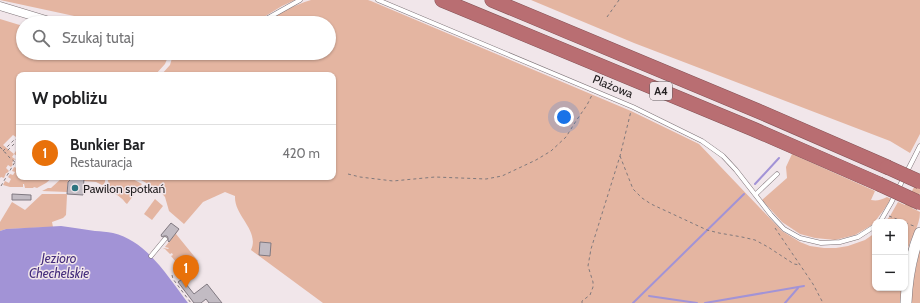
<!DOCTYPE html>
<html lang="pl">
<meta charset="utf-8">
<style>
body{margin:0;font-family:Cabin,sans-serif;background:#f2f2f2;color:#202124}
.controls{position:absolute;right:12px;bottom:12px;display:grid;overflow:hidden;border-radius:8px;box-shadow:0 1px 3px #0004}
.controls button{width:36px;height:36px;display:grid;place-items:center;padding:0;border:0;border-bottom:1px solid #e0e0e0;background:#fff;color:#202124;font:20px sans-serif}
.you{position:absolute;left:564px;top:117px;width:14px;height:14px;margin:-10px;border:3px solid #fff;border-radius:50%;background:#1a73e8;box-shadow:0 0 0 6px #1a73e833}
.badge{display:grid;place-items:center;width:26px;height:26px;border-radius:50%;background:#111827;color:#fff;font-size:13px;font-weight:700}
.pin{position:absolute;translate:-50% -33px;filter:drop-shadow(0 1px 2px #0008)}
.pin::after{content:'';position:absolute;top:21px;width:14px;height:12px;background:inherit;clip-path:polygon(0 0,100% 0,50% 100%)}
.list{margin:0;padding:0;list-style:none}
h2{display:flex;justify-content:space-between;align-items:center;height:52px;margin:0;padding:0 16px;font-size:17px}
h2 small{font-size:13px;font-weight:400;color:#757577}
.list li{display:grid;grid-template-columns:26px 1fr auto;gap:12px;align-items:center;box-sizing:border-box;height:56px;padding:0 16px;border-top:1px solid #e0e0e0}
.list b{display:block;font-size:15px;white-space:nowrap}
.list p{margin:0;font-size:13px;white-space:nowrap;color:#757577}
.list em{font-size:13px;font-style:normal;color:#757577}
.icon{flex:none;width:22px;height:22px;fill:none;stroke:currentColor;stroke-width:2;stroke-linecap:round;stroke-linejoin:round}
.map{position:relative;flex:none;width:920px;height:303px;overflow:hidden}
.search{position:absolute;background:#fff;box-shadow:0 1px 3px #0004;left:16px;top:16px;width:320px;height:44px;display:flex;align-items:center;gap:10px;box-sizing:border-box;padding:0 14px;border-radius:22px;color:#757577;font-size:15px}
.panel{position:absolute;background:#fff;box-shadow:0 1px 3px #0004;left:16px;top:72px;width:320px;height:108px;border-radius:8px}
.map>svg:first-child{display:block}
.green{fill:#e4b5a1}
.water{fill:#a293d6}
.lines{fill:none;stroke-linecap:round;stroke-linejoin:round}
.stream{stroke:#a293d6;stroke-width:2}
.building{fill:#c2bbc3;stroke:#807981}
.lane-casing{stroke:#7d7377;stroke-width:5}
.street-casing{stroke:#7d7377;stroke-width:9}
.secondary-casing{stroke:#7d7377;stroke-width:12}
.highway-casing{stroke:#855356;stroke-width:15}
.path{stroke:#80797c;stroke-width:1;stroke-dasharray:3 3;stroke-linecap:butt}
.lane{stroke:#fff;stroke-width:4}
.street{stroke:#fff;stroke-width:8}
.secondary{stroke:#fff;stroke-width:11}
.highway{stroke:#b96e72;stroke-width:14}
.highway-bridge-casing{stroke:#855356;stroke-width:15;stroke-linecap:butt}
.highway-bridge{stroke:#b96e72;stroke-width:14}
.poi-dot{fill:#2d7480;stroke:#f1e6ea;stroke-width:1.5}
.labels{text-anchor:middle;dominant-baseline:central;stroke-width:3;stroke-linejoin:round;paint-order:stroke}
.shield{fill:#f1e6ea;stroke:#625b5e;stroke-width:1}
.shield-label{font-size:11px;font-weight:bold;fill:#242022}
.street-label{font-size:12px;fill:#242022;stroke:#f1e6ea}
.poi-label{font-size:12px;fill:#242022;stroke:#f1e6ea;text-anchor:start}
.water-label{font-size:13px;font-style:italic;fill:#452d7c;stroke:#f1e6ea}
</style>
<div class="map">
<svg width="920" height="303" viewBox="0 0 920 303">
<rect width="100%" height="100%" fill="#f1e6ea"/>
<g class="green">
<polygon points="0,0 295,0 282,6 254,23 104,23 102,22"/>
<path d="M311,0h57l3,1 260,110 68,33 83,87 18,11 10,4 14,2h12l12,-2 17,-6 10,-7v55h27l-1,15h-578l-72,-53c9,-20 -17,-34 -16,-54l-10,-4 -22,10 -19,22 -15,-13 -4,-14 -5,-6 -24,-14h197v-102h-172l9,-10 2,-7 2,-2 3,-1h9l2,-2h141v-30h-66c15,-9 31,-18 48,-23z"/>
<polygon points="531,0 920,0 920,134 910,153 890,141 634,43"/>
<polygon points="0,19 23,26 23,53 111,53 130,57 137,57 137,59 142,59 142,58 150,58 162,56 163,56 165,59 167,59 165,64 155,75 19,75 19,139 13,135 3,145 14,154 19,146 18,152 19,153 17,156 14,154 12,157 15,159 12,163 13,164 11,167 8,165 6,168 9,171 7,173 6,173 4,178 1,177 0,178"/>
<path d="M792,154l83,37 -4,9c6,1 10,0 16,-3l4,2 -8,12 -11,14 -17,10 -20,5 -20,-2 -15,-4 -18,-12 -20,-22 25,-22 -1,-11z"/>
<polygon points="19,165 19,177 53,177 46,183 37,188 34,187 33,188 25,188 24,184 23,184 23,187 10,187 3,185 5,181 9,183 11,179 8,177 10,174 13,175 15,172 12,171 14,167 17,168"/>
<path d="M63,177h18v1c-13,0 -14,1 -14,14l-25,-1 6,-3h3z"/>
<path d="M84,177h21c0,3 1,7 -3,8l-6,-3 -12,-1z"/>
<path d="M108,177h21l13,7 -15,20c-3,-2 -3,-4 -6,-6 -3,-3 -7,-5 -11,-6l-2,-11z"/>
<path d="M920,177v16l-8,15 8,4c0,15 -10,26 -13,40 -1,5 -1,11 -2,16v-46h-20l5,-6 8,-14 7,3 8,-16z"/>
<polygon points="42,194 67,194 67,195 66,215 63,218 52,222 53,227 6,229 0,231 0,222 12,202 25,210"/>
<polygon points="155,199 163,206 152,220 144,214"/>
<polygon points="179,229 176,234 198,261 187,271 183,267 181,268 171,256 173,255 172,253 170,254 165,249 163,248 164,248 168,249 169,248 165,247"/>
<path d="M920,251v52h-8c-1,-17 4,-34 7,-51z"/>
</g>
<path class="water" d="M61,226c12,2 23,3 34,5 6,0 12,1 18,2 34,8 55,44 75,70h-188v-72l6,-2z"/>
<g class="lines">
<g class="stream">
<polyline points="755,184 779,158"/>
<polyline points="649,296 697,303"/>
<polyline points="633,303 744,194"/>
<polyline points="705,303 804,286"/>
<polyline points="785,303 798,288"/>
</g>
</g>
<g class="building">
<polygon points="72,178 84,178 83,195 67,194 68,182"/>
<polygon points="12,194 31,195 31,200 12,200"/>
<polygon points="171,223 179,229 169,242 168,241 168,238 167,236 164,236 162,237 161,235"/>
<polygon points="260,242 271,243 270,256 259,255"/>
<polygon points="182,279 194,294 207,284 222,303 209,303 206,299 201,303 194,303 178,282"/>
</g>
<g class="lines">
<g class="lane-casing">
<g id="lane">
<polyline points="378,0 633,107 702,141 723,156 736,170 771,215 784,229 800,238 821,243 840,242 858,237 875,226"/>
<polyline points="259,23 300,0"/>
<polyline points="756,194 777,174"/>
<polyline points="880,222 891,203 920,146"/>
<polyline points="151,256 165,239"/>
</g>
</g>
<g class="street-casing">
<polyline id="street" points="0,6 56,23"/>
</g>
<g class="secondary-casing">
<path id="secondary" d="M906,303c1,-24 5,-48 14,-70"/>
</g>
<g class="highway-casing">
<g id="highway">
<polyline points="442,0 753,129 879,184"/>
<polyline points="492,0 758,111 887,167"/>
</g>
</g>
<g class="path">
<polyline points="607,17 619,0"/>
<polyline points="64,21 69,23"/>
<polyline points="0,147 10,158 15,162"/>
<polyline points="3,151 15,139 17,141 5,153"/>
<polyline points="620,156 633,189 642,198 651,204 707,230 719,233 742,237 755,240 768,247 794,264 800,265"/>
<polyline points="348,174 360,177 393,181 435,177 486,179 502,176 536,160 551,151 566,137 576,121 587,105 592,95"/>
<polyline points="1,186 19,155"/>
<polyline points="889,216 904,222"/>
<polyline points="905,223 914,226"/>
<polyline points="775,228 813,284 823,303"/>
<polyline points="172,275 173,279 191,303"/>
<polyline points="582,303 582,301 590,295 593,287 593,282 588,266 591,249 620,156 631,111"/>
</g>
<use href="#lane" class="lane"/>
<use href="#street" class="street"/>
<use href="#secondary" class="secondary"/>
<use href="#highway" class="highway"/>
<g class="highway-bridge-casing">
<g id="highway-bridge">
<polyline points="887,167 920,182"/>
<polyline points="879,184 920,203"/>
</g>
</g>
<use href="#highway-bridge" class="highway-bridge"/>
</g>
<circle class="poi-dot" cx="75" cy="188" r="4"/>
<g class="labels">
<rect class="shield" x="650" y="82" width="22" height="18" rx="3"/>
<g class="shield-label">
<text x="661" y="91">A4</text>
</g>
<g class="street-label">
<text transform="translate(613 86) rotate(22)">Plażowa</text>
</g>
<g class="poi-label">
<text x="83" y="188">Pawilon spotkań</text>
</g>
<g class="water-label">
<text x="59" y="258">Jezioro<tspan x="59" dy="15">Chechelskie</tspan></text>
</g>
</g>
</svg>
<div class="controls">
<button>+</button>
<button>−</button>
</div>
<div class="you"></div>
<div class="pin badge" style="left:186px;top:288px;background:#e8710a">1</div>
<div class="search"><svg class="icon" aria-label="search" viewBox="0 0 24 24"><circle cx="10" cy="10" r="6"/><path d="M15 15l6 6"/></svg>Szukaj tutaj</div>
<section class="panel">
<h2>W pobliżu<small></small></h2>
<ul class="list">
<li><span class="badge" style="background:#e8710a">1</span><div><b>Bunkier Bar</b><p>Restauracja</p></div><em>420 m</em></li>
</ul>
</section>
</div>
